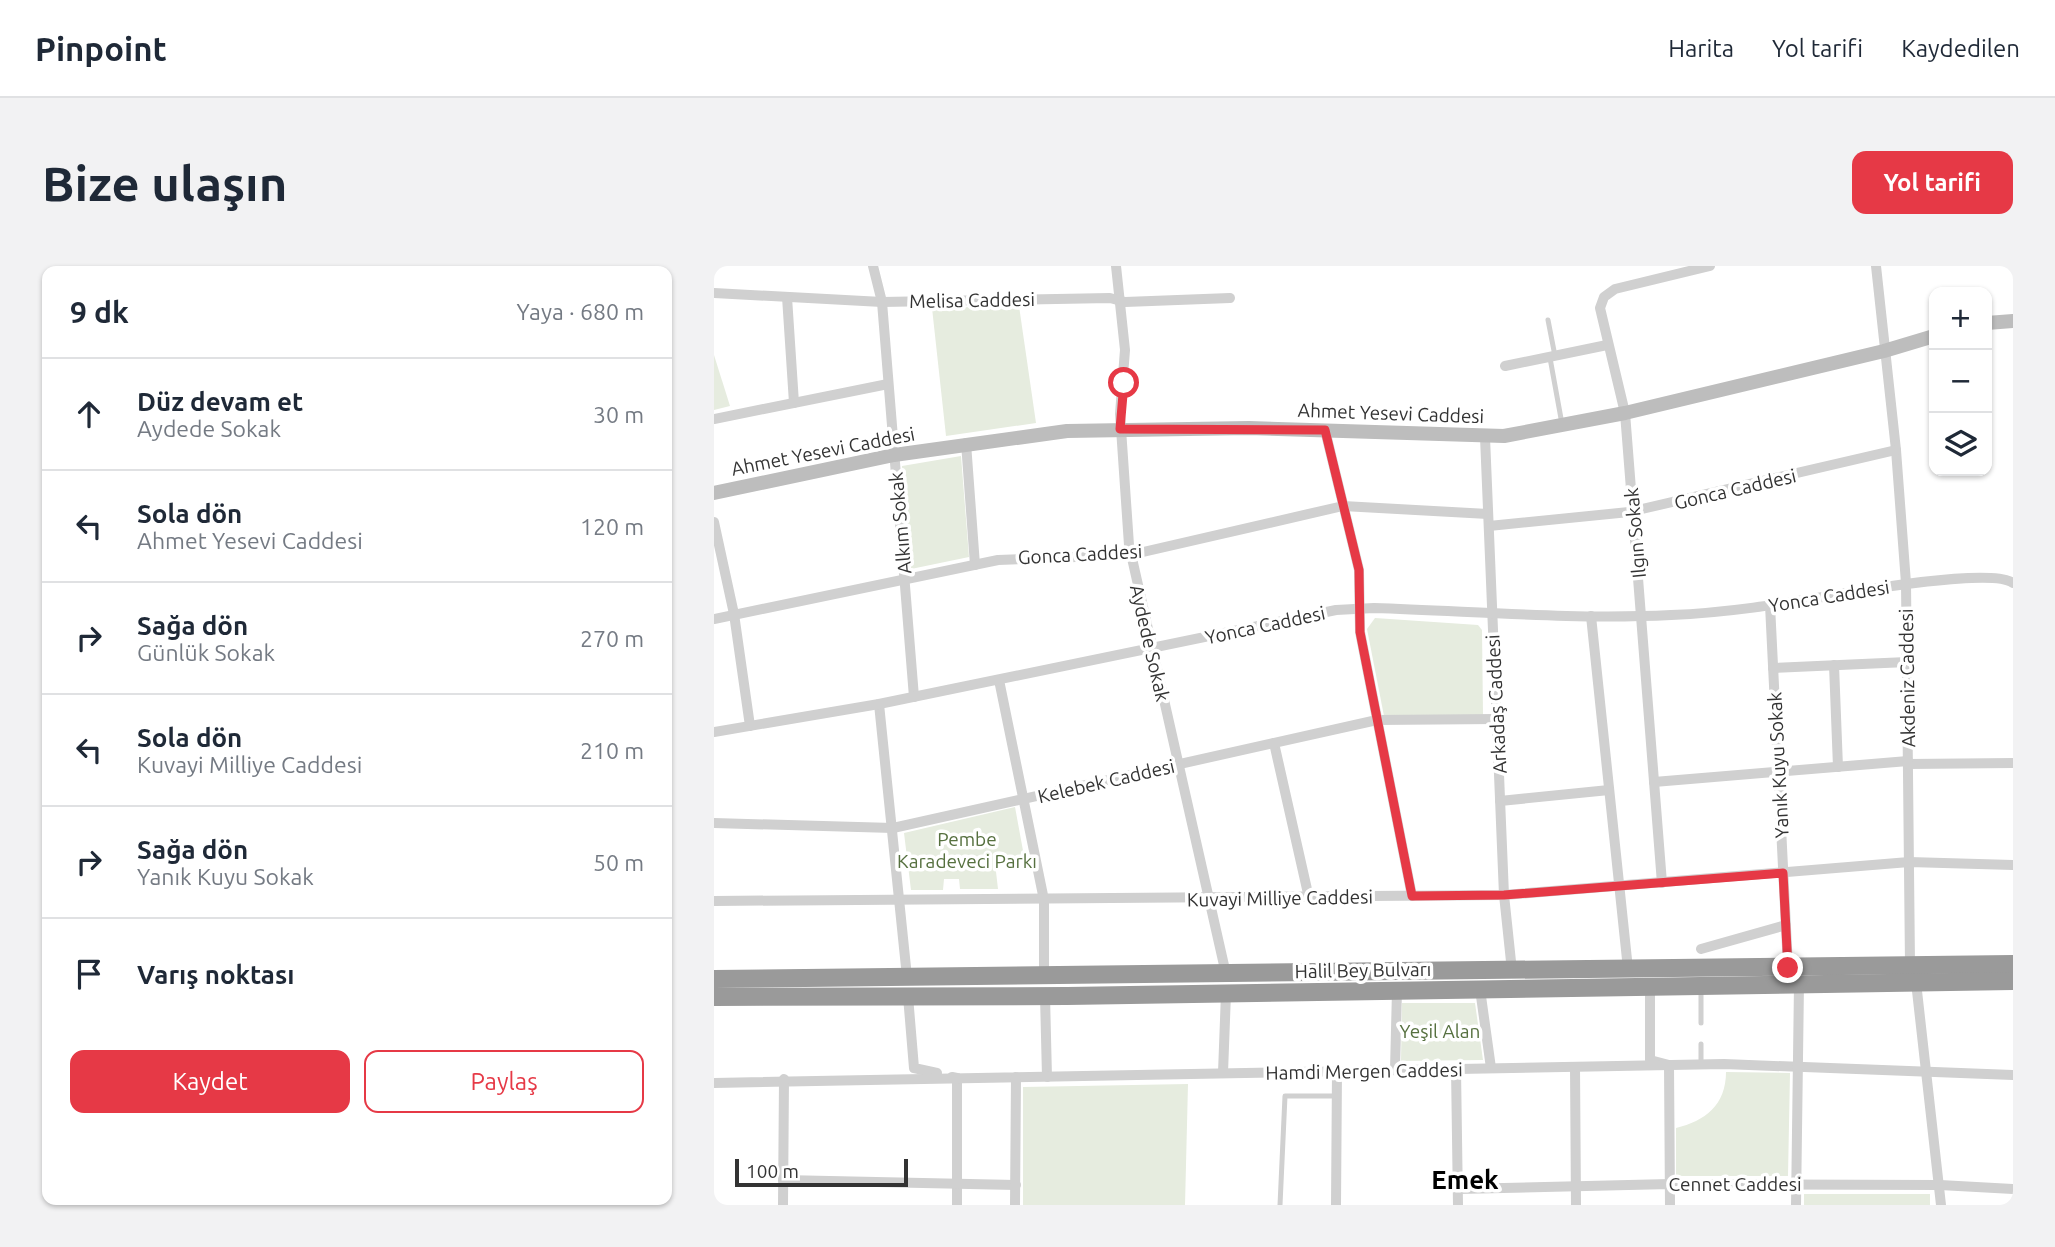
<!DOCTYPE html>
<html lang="tr">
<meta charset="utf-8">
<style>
body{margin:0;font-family:Ubuntu,sans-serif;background:#f2f2f3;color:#1f2937}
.controls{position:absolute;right:21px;top:21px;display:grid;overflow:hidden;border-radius:14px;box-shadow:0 2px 5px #0004}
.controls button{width:63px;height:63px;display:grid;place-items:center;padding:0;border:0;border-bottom:2px solid #e0e1e3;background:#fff;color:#1f2937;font:35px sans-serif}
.scale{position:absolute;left:21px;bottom:18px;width:173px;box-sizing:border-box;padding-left:7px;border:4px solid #333;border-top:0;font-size:19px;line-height:24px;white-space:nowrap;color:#333;-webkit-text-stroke:5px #fff;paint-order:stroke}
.stop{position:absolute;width:21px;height:21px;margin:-16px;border:5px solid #e63946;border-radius:50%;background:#fff}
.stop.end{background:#e63946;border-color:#fff;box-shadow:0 2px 7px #0008}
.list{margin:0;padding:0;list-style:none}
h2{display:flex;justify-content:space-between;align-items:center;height:91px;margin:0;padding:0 28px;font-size:30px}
h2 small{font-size:23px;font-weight:400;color:#747a83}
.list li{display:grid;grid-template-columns:46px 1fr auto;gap:21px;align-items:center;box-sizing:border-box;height:112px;padding:0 28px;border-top:2px solid #e0e1e3}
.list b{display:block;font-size:26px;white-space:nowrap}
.list p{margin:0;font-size:23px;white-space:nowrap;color:#747a83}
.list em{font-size:23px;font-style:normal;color:#747a83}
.actions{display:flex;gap:14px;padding:21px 28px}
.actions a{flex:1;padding:16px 0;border:2px solid #e63946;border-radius:14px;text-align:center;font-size:24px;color:#e63946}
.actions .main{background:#e63946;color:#fff}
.icon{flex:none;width:38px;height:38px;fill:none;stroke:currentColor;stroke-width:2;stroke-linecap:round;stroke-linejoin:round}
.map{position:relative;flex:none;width:1299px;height:939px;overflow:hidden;border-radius:14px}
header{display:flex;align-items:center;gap:42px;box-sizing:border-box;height:98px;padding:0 35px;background:#fff;border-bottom:2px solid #e0e1e3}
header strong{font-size:33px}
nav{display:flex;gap:38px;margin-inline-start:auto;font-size:24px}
.intro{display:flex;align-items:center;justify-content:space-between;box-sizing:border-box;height:168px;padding:0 42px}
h1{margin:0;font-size:49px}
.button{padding:18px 32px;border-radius:14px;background:#e63946;color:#fff;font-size:24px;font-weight:700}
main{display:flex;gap:42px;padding:0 42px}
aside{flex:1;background:#fff;border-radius:14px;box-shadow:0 2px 5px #0004}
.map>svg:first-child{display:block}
.green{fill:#e6ecdf}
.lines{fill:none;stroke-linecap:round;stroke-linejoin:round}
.lane{stroke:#d0d0d0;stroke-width:5}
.street{stroke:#d0d0d0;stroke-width:10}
.secondary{stroke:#bdbdbd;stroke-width:14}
.highway{stroke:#9a9a9a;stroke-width:18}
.route{stroke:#e63946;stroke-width:9}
.labels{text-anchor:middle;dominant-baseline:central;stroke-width:7;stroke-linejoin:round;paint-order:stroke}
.street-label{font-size:19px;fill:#333;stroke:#fff}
.park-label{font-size:19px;fill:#56703f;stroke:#fff}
.district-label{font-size:26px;font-weight:bold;fill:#000;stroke:#fff}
</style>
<header>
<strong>Pinpoint</strong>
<nav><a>Harita</a><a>Yol tarifi</a><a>Kaydedilen</a></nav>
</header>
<div class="intro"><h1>Bize ulaşın</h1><a class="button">Yol tarifi</a></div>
<main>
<aside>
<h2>9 dk<small>Yaya · 680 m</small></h2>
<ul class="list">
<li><svg class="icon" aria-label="ahead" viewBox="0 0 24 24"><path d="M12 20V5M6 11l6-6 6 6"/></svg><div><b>Düz devam et</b><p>Aydede Sokak</p></div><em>30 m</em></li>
<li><svg class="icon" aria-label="left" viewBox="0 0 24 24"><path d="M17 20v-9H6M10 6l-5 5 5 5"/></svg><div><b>Sola dön</b><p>Ahmet Yesevi Caddesi</p></div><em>120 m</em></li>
<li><svg class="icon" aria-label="right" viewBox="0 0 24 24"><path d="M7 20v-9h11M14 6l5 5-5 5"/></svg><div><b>Sağa dön</b><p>Günlük Sokak</p></div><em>270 m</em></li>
<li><svg class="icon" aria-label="left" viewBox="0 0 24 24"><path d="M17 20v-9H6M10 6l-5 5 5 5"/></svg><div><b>Sola dön</b><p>Kuvayi Milliye Caddesi</p></div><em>210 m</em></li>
<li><svg class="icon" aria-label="right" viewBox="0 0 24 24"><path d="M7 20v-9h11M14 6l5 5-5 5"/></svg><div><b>Sağa dön</b><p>Yanık Kuyu Sokak</p></div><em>50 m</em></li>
<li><svg class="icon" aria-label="arrive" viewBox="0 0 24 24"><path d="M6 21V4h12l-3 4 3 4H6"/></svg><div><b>Varış noktası</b></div></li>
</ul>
<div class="actions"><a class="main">Kaydet</a><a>Paylaş</a></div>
</aside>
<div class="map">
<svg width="1299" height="939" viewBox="0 0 1299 939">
<rect width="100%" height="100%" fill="#fff"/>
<g class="green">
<polygon points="305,40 322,157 232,170 218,42"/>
<polygon points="0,89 16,140 0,144"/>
<polygon points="247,190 255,291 197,303 188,200"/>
<polygon points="661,352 764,359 768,364 769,449 670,450 653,363"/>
<polygon points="301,541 310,590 281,597 284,623 246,623 245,613 230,613 229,624 197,624 190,567"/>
<polygon points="688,737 761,737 769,794 687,795"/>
<path d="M1012,806l64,1 -2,103h-112v-48c29,-7 50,-23 50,-56z"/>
<polygon points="474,818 471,939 309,939 309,821"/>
<rect x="1090" y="928" width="126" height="11"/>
</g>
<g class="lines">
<g class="lane">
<polyline points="834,54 841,90"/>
<polyline points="836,92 848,158"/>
<polyline points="987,757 987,721"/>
<polyline points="987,798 987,778"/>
<polyline points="566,939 571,830 623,830"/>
</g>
<g class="street">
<polyline points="159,0 168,36 200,431"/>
<polyline points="402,0 411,84 406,148 415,279 512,708"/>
<polyline points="1162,0 1182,184 1192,317 1196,699"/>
<polyline points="0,27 168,36 396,32 411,36 516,32"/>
<polyline points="73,31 80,137"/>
<polyline points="791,100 893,79"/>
<polyline points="0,153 174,118"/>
<polyline points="611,164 645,304 646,366 698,630"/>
<polyline points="771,171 790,629 798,705"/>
<polyline points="252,177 261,299"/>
<polyline points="0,256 20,348 36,460"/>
<polyline points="775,260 915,246 1182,184"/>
<polyline points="1056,339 1074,702"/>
<polyline points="877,350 914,703"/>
<polyline points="0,353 284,294 416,289 629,240 774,248"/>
<polyline points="1120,399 1124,501"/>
<polyline points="1059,402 1193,396"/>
<polyline points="285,414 330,634 330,709"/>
<polyline points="165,438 193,711"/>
<path d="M0,466l165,-28 457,-94 38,-2c98,3 198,12 297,7 55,-2 110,-11 164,-20 29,-5 158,-27 178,-12"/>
<polyline points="560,477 595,632"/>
<polyline points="1194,498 1299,497"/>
<polyline points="940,516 1194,495"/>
<polyline points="786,535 895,524"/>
<polyline points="0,557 179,562 663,454 782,453"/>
<polyline points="948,617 911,147 886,42 890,31 901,23 996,0"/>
<polyline points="0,635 790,629 1195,596 1299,599"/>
<polyline points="987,683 1072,659"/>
<polyline points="1202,716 1227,939"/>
<polyline points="936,720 936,794 955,799 956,939"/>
<polyline points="766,723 777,802"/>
<polyline points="194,730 200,802 223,807"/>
<polyline points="331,730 333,811"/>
<polyline points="861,801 862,939"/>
<polyline points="742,803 744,939"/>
<polyline points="681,804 683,724"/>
<polyline points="509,807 512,727"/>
<polyline points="238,811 243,812 243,939"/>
<polyline points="0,817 1010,798 1299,809"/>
<polyline points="69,914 302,919"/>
<polyline points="744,923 956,918 1226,919 1299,923"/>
<polyline points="69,939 70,813"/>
<polyline points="301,939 302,811"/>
<polyline points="622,939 623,805"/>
<polyline points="1082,939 1085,718"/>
</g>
<g class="secondary">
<polyline points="1273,57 1299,55"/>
<polyline points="0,227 180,189 353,165 535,162 790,170 911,147 1170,85 1220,70"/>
</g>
<g class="highway">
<polyline points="0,713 1299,698"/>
<polyline points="0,731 353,730 1299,715"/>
</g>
</g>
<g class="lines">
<polyline class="route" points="410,117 406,163 611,164 645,304 646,366 698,630 790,629 1069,607 1074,702"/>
</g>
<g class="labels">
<g class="street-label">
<text transform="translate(258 34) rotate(-1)">Melisa Caddesi</text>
<text transform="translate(677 147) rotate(2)">Ahmet Yesevi Caddesi</text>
<text transform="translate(109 185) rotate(-11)">Ahmet Yesevi Caddesi</text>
<text transform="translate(1021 223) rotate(-13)">Gonca Caddesi</text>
<text transform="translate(186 257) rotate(-95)">Alkım Sokak</text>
<text transform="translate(921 267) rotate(-95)">Ilgın Sokak</text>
<text transform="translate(366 288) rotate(-3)">Gonca Caddesi</text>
<text transform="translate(1115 330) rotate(-9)">Yonca Caddesi</text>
<text transform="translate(551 359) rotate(-12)">Yonca Caddesi</text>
<text transform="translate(436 377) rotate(77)">Aydede Sokak</text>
<text transform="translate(1193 412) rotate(-91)">Akdeniz Caddesi</text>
<text transform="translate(782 438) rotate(-93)">Arkadaş Caddesi</text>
<text transform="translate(1064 499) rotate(-93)">Yanık Kuyu Sokak</text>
<text transform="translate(392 515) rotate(-13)">Kelebek Caddesi</text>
<text transform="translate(566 632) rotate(-1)">Kuvayi Milliye Caddesi</text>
<text transform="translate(649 704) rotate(-1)">Halil Bey Bulvarı</text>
<text transform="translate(650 805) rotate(-1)">Hamdi Mergen Caddesi</text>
<text x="1021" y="918">Cennet Caddesi</text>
</g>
<g class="park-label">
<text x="253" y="573">Pembe<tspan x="253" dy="22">Karadeveci Parkı</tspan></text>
<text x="726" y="765">Yeşil Alan</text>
</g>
<g class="district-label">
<text x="751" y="913">Emek</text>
</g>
</g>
</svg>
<div class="controls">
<button>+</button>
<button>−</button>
<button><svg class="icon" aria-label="layers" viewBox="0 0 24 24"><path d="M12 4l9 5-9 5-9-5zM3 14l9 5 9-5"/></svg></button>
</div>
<div class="scale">100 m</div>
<div class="stop" style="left:410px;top:117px"></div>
<div class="stop end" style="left:1074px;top:702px"></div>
</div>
</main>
